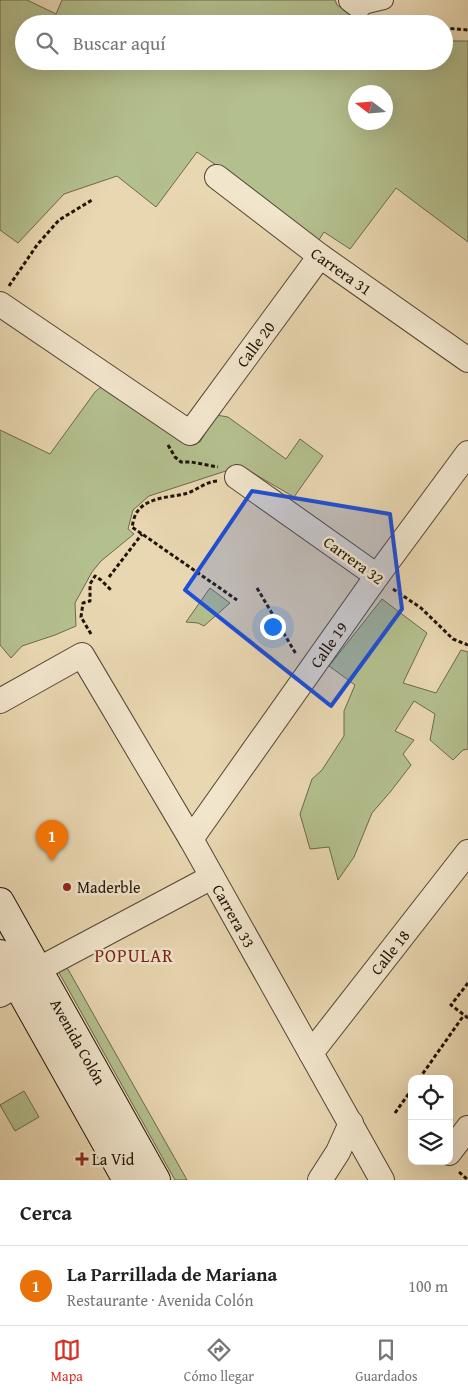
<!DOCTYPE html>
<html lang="es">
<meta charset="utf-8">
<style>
body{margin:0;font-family:"Gentium Book Plus",serif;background:#f6f6f6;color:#222}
.controls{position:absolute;right:15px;bottom:15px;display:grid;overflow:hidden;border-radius:10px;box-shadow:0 5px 20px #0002}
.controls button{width:45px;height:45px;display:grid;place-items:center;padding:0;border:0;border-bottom:1px solid #e0e0e0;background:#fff;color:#222;font:25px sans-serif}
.compass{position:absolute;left:348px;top:85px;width:45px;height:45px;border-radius:50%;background:#fff;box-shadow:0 5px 20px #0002;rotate:286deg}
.you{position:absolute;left:272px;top:626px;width:18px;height:18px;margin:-12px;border:4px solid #fff;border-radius:50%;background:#1a73e8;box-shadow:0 0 0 8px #1a73e833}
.badge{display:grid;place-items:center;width:32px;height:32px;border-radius:50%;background:#d93025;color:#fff;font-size:16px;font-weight:700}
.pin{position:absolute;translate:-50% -41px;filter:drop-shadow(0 1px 2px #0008)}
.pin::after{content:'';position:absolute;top:26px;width:18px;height:15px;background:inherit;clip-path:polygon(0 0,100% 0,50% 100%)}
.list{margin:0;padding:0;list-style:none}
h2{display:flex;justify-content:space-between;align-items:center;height:65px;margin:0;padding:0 20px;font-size:21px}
h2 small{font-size:16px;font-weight:400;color:#767676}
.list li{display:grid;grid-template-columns:32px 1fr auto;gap:15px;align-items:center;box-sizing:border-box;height:80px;padding:0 20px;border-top:1px solid #e0e0e0}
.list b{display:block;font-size:19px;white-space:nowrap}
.list p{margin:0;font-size:16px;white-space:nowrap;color:#767676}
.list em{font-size:16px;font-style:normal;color:#767676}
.icon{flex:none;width:28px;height:28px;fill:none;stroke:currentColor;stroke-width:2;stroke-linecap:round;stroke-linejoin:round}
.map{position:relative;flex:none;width:468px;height:1180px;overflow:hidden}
.search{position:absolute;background:#fff;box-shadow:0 5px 20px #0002;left:15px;right:15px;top:15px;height:55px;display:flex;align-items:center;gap:12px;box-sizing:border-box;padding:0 18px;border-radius:28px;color:#767676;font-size:19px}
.sheet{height:145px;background:#fff}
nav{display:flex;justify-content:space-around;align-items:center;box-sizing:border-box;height:70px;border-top:1px solid #e0e0e0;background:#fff;font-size:14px;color:#767676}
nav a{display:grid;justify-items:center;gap:2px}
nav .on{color:#d93025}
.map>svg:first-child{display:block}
.green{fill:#b4bf8e;stroke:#6a6a4c;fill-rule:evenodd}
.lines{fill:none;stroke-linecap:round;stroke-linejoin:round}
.pedestrian-casing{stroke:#534633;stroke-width:20}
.minor-casing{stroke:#534633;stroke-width:26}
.secondary-casing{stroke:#211509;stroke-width:30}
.path{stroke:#211509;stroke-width:3;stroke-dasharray:4 2.5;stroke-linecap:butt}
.pedestrian{stroke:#f1e5cc;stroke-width:18}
.minor{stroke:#f1e5cc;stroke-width:24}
.secondary{stroke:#f1e5cc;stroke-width:28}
.marked{fill:#1d4ed8;fill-opacity:0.2;stroke:#1d4ed8;stroke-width:4;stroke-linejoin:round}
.poi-dot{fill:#8f2418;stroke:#f1e5cc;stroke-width:2}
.labels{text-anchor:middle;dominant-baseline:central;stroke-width:5;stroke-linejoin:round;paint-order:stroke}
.street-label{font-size:16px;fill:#211509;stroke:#f1e5cc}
.poi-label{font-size:16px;fill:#211509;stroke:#f1e5cc;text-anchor:start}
.neighbourhood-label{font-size:18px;letter-spacing:1px;fill:#7a1f14;stroke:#f1e5cc}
</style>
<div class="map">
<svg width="468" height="1180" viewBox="0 0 468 1180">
<rect width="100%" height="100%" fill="#e9d7b1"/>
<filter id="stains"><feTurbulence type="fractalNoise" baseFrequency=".004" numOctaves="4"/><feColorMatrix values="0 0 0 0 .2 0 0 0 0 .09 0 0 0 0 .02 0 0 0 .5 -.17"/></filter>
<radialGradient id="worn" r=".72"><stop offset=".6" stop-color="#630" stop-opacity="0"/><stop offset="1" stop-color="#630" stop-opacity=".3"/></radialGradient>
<g class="green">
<path d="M0,0h27l29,14 6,-14h273l2,5 32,19h-345v37h420v-20h24v201l-72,-54 -46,61 -26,-17 -7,11 -101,-78 -19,-13 -41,55 -39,-31 -53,18 -46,49 -18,-13zM356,92h30v30h-30z"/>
<polygon points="102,386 189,442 200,442 216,415 228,417 286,459 300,439 323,456 294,497 246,469 235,468 149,496 133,510 128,529 134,534 101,561 92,572 75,603 76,626 55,635 22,646 11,658 0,645 0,430 50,454 95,392"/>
<polygon points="210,588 230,603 204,626 198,623 186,622"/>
<polygon points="382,599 427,633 403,683 436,693 461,650 468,652 468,749 463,750 453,760 430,740 435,714 414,701 395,731 414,740 403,754 411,765 391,791 372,813 354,857 338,880 329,847 310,849 300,814 312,779 322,770 344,736 344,711 355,685 329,666"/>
<polygon points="65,964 187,1180 175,1180 57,969"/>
<polygon points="24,1091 39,1117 15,1131 0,1105"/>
</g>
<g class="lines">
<g class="pedestrian-casing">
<polyline id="pedestrian" points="359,6 384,0"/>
</g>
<g class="minor-casing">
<g id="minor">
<polyline points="351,0 359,6"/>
<path id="s1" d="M217,177l103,79 148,104"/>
<path id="s2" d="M0,304l190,129 130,-177"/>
<polyline points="237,477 377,576"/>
<path id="s3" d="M0,701l82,-46 109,184 191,341"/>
<path id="s4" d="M191,839l186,-263 91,-123"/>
<polyline points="39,969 212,877"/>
<polyline points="0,995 17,985"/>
<path id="s5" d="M311,1053l157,-201"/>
<polyline points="449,1153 468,1128"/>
<polyline points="320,1180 338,1152 351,1123"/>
</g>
</g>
<g class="secondary-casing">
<g id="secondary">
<path id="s6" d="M0,902l156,278"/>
<polyline points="0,954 127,1180"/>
</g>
</g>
<g class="path">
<polyline points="390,18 410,24"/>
<polyline points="444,28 468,30"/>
<polyline points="9,286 37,245 59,220 92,200"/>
<polyline points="168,445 175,457 181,462 191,462 218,467"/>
<path d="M217,481c-11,1 -19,8 -29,12 -17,5 -40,3 -51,19 -3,4 -4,11 -5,15l105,73"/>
<polyline points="109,577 142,534"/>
<polyline points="257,588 296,654"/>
<polyline points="393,589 421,608 453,639 468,645"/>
<polyline points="91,634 81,617 83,603 90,601 90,584 95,576 101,580 112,591"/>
<polyline points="468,983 451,1005 468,1018"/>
<polyline points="419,1079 464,1015"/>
<polyline points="395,1113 412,1089"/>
<polyline points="459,1172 468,1180"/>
</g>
<use href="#pedestrian" class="pedestrian"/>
<use href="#minor" class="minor"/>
<use href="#secondary" class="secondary"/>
</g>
<path class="marked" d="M252,491l138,23 12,95 -71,97 -146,-116z"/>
<g class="poi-dot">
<circle cx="67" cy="887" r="5"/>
<path d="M79.5 1151.5h5v5h5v5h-5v5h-5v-5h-5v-5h5z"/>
</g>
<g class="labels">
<g class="street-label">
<text stroke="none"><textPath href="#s1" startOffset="156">Carrera 31</textPath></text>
<text stroke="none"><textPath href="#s2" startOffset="340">Calle 20</textPath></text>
<text transform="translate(354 560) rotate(36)">Carrera 32</text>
<text stroke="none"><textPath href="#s4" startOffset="238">Calle 19</textPath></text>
<text stroke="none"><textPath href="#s3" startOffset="396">Carrera 33</textPath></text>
<text stroke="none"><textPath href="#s5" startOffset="128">Calle 18</textPath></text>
<text stroke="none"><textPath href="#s6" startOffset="160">Avenida Colón</textPath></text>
</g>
<g class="poi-label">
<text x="77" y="887">Maderble</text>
<text x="92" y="1159">La Vid</text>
</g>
<g class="neighbourhood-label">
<text x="134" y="955">POPULAR</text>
</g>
</g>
<rect width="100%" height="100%" filter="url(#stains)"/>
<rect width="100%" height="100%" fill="url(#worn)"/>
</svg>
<div class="controls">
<button><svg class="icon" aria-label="locate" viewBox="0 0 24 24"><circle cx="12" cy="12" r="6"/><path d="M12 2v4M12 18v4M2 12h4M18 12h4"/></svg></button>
<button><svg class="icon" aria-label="layers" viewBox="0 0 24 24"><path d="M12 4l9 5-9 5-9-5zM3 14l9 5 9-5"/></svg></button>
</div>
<svg class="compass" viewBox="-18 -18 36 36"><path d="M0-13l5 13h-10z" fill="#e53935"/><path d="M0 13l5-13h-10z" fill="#767676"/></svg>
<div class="you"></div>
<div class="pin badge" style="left:52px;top:861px;background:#e8710a">1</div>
<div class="search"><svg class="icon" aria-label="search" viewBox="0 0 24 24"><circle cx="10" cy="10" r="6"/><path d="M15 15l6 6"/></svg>Buscar aquí</div>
</div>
<section class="sheet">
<h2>Cerca<small></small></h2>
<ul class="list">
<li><span class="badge" style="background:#e8710a">1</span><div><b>La Parrillada de Mariana</b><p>Restaurante · Avenida Colón</p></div><em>100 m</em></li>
</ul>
</section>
<nav>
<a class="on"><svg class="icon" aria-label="map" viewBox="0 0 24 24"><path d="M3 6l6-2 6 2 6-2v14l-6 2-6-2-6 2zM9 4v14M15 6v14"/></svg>Mapa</a>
<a><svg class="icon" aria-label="directions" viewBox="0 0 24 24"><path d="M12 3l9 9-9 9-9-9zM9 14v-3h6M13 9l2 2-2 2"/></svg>Cómo llegar</a>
<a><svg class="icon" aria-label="saved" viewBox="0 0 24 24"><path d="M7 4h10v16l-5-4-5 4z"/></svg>Guardados</a>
</nav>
